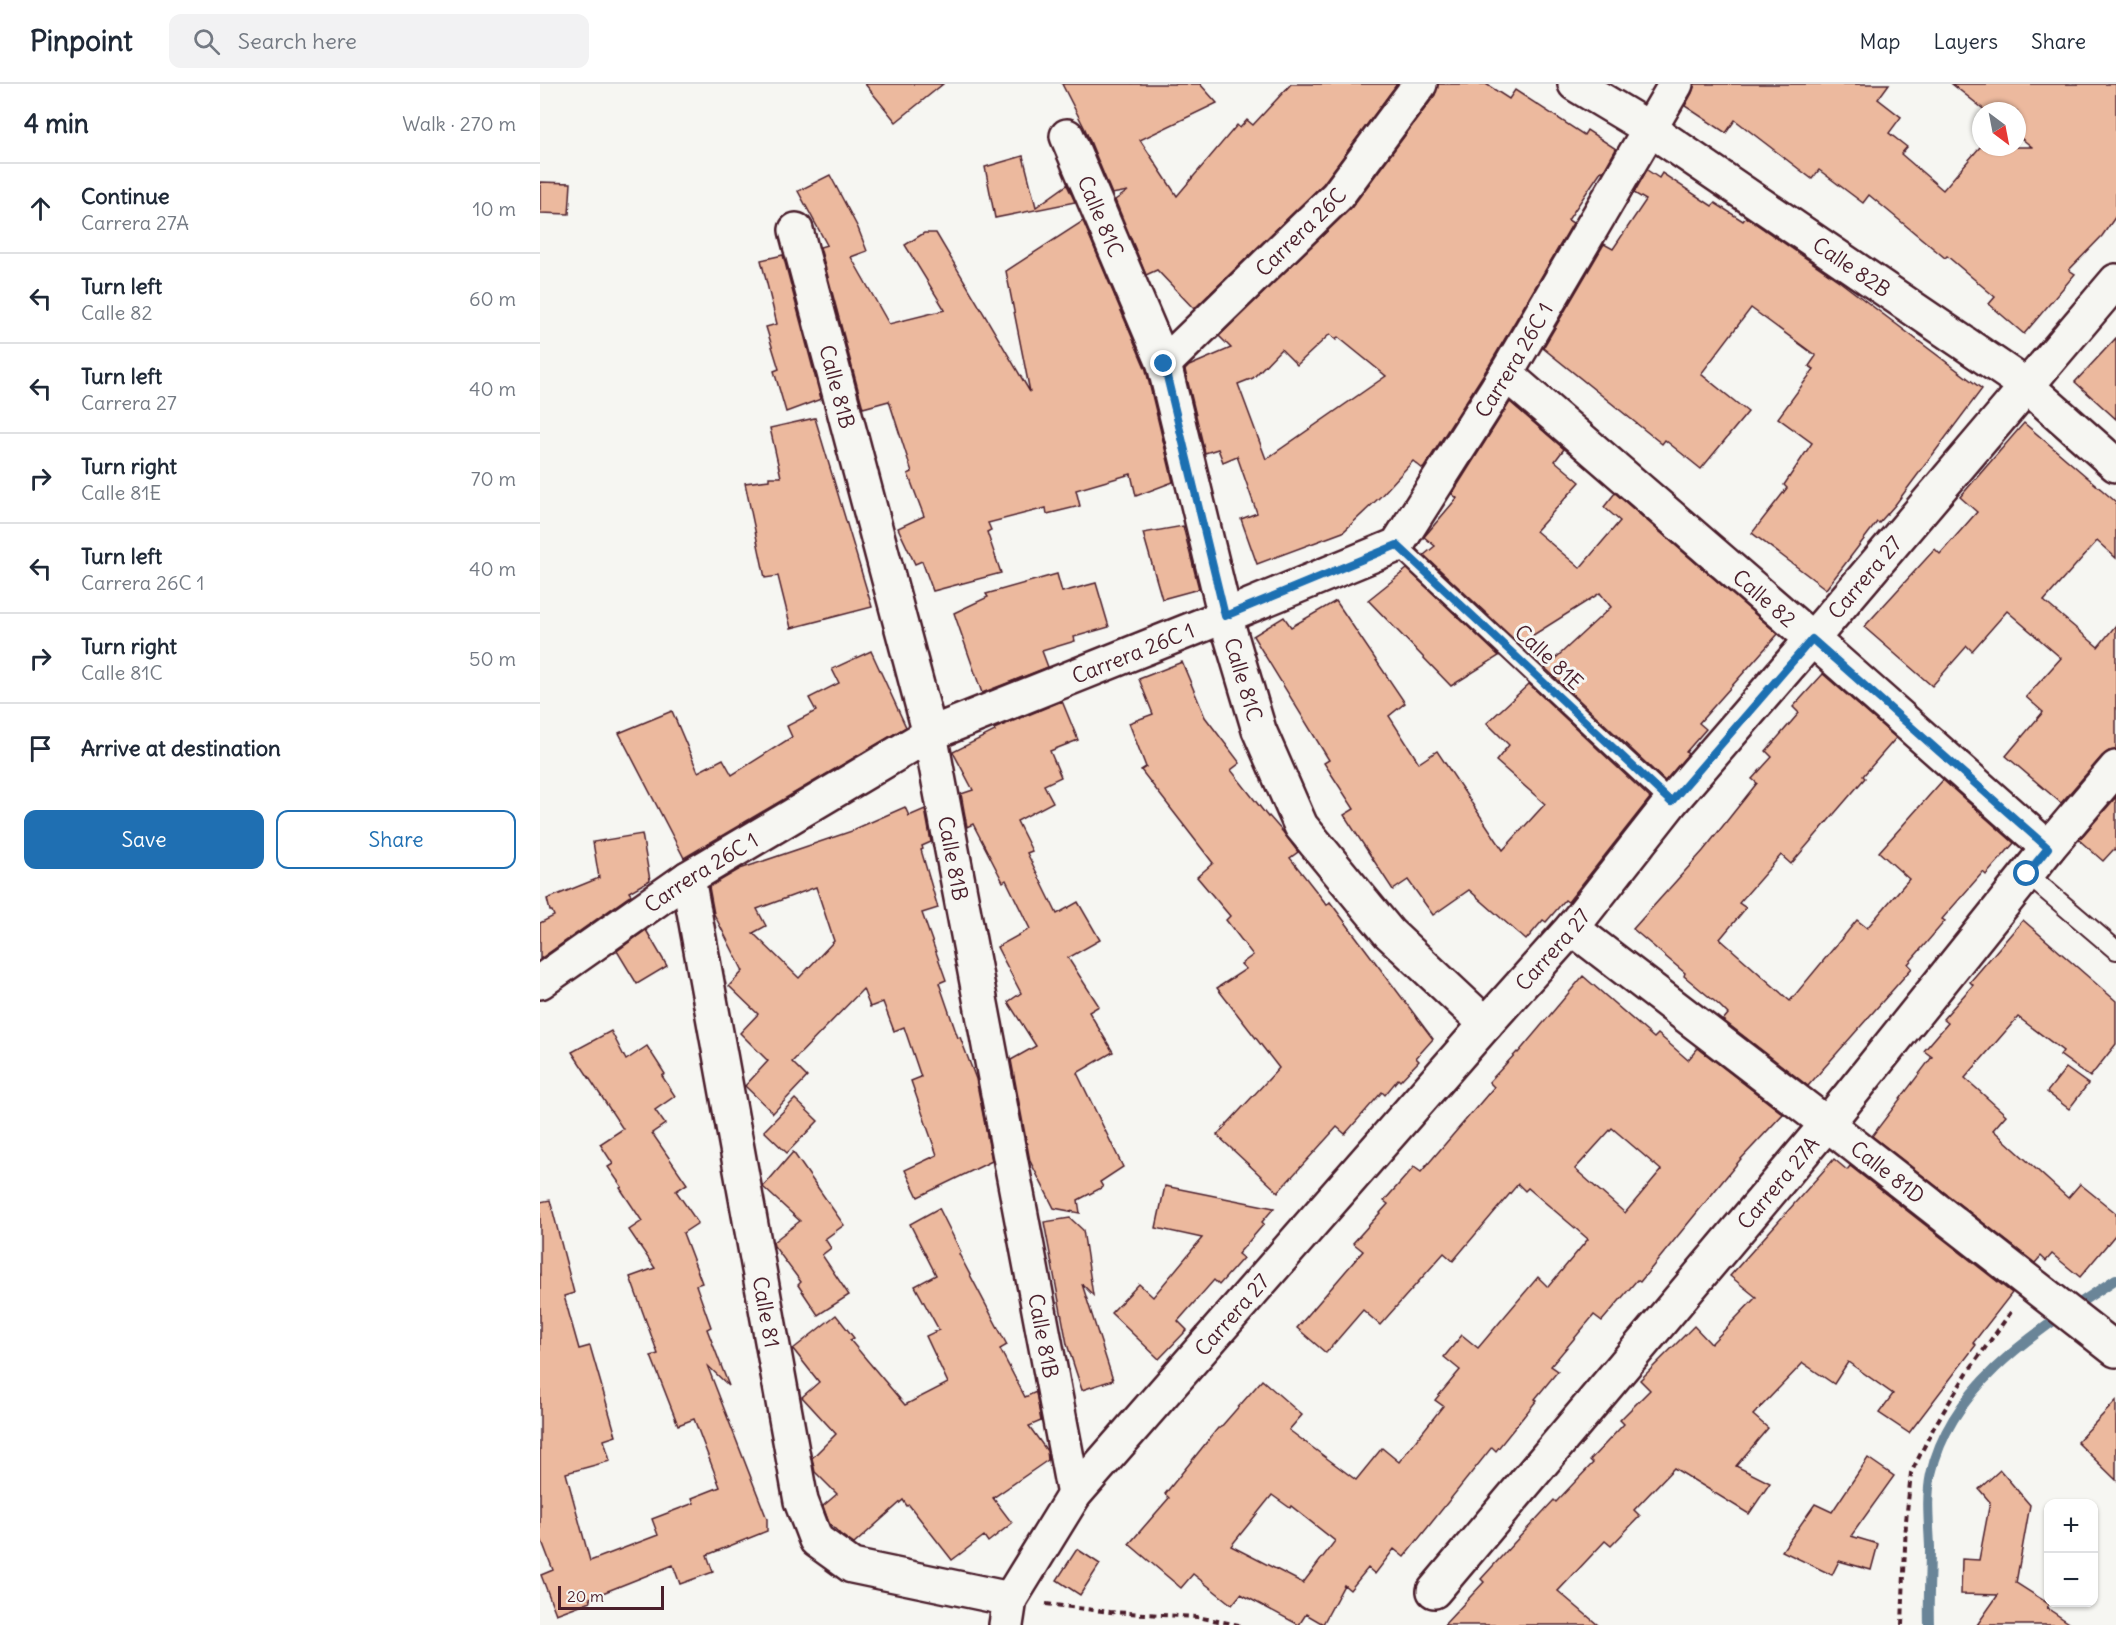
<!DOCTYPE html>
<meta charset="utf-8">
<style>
body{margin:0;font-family:Delius,sans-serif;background:#f2f2f3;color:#1f2937}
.controls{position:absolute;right:18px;bottom:18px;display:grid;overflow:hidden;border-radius:12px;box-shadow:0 2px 4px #0004}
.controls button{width:54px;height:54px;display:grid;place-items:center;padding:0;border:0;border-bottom:2px solid #e0e1e3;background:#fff;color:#1f2937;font:30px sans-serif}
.compass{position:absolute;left:1432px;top:18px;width:54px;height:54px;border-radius:50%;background:#fff;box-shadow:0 2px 4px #0004;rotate:148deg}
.scale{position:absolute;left:18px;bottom:15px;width:106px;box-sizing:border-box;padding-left:6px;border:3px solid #4a1f2b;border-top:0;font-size:16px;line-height:21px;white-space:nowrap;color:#4a1f2b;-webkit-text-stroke:4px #f6f6f2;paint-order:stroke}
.stop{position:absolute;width:18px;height:18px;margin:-14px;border:4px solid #1f6fb2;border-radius:50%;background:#fff}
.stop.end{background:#1f6fb2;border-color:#fff;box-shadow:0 2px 6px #0008}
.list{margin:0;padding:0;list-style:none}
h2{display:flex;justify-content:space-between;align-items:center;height:78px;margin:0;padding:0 24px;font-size:26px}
h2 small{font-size:20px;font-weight:400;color:#747a83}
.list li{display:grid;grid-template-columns:39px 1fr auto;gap:18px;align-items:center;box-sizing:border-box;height:90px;padding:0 24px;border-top:2px solid #e0e1e3}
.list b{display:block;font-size:22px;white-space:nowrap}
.list p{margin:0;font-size:20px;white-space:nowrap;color:#747a83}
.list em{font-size:20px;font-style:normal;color:#747a83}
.actions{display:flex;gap:12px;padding:18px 24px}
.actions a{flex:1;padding:14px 0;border:2px solid #1f6fb2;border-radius:12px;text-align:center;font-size:21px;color:#1f6fb2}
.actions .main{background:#1f6fb2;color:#fff}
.icon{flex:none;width:33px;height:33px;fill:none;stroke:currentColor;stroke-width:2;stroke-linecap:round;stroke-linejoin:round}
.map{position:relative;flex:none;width:1576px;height:1541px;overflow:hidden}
header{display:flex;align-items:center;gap:36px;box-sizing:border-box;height:84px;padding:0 30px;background:#fff;border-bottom:2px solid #e0e1e3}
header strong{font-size:28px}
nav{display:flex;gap:33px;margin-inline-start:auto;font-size:21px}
.search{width:420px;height:54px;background:#f2f2f3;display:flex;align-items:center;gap:15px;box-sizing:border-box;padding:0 21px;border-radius:12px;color:#747a83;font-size:22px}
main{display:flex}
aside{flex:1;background:#fff}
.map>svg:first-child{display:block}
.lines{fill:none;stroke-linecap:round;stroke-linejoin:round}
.stream{stroke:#6a8598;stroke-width:10}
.building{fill:#ecb99e;stroke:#4a1f2b;stroke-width:1.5;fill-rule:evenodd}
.service-casing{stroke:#4a1f2b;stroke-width:22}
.minor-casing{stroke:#4a1f2b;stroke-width:38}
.tertiary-casing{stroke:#4a1f2b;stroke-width:38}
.path{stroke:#4a1f2b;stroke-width:4;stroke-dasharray:6 4.5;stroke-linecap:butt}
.service{stroke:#f6f6f2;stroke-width:18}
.minor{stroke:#f6f6f2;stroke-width:33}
.tertiary{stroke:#f6f6f2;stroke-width:33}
.route{stroke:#1f6fb2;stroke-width:8}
.labels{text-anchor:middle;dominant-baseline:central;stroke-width:6;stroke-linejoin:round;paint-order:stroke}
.street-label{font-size:21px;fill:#4a1f2b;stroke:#f6f6f2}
</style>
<header>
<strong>Pinpoint</strong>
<div class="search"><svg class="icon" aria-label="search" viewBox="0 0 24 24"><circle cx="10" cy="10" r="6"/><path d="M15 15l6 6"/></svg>Search here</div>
<nav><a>Map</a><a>Layers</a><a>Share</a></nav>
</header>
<main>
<aside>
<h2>4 min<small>Walk · 270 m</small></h2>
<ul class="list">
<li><svg class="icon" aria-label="ahead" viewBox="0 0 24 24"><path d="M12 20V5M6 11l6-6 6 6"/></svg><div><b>Continue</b><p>Carrera 27A</p></div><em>10 m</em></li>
<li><svg class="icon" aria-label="left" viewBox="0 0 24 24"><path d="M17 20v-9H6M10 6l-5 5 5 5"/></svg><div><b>Turn left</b><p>Calle 82</p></div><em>60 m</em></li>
<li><svg class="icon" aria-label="left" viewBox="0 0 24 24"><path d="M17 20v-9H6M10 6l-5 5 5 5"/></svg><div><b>Turn left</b><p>Carrera 27</p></div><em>40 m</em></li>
<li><svg class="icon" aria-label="right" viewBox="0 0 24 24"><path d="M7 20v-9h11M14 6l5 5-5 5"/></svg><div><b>Turn right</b><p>Calle 81E</p></div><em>70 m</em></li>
<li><svg class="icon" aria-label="left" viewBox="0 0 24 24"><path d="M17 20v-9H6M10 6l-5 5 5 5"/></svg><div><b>Turn left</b><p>Carrera 26C 1</p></div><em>40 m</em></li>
<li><svg class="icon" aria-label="right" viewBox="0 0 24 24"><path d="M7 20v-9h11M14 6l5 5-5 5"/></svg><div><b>Turn right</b><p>Calle 81C</p></div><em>50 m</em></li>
<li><svg class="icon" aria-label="arrive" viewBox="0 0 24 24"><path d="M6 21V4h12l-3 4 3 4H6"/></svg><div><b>Arrive at destination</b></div></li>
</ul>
<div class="actions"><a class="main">Save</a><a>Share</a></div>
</aside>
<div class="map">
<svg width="1576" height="1541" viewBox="0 0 1576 1541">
<rect width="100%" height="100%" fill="#f6f6f2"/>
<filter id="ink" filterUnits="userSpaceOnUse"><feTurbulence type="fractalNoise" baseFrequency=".0167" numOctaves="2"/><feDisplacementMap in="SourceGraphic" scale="12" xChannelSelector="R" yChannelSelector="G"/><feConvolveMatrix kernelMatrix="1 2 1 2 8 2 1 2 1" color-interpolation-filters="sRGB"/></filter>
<g filter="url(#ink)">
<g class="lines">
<path class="stream" d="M1389,1541c-1,-26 1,-52 1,-78 -1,-24 -4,-49 1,-73 21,-93 112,-146 185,-195"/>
</g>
<g class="building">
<polygon points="325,0 403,0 356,38"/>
<polygon points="522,0 660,0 677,19 600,56 637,112 697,41 700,44 707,36 713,41 751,0 857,0 783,100 654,225 617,186 606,191 575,116 588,107 572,110 545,45"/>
<path d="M898,0h48l23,15 6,-9 69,45 3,-5 29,19 -13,23 -2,-1 -33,49 5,3 -83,141 -67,105 -10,-8 -33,36 -37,35 -86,32 -16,-45 16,-6 -20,-57 -14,6 -5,-13 -13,4 -20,-83 4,-4 42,-18 -12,-12 133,-129 83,-112zM790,250l6,6 2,-3 48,39 -120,83 -28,-75 15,-6 28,-29 16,16z"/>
<polygon points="1155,0 1349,0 1338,15 1361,33 1349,49 1367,63 1361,70 1403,106 1440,63 1492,63 1477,51 1477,27 1446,27 1412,0 1576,0 1576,132 1562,152 1529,186 1535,190 1484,250 1449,220 1455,213 1407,172 1405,174 1329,111 1323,119 1279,86 1272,95 1195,36 1186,49 1145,22 1152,9"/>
<polygon points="483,72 496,123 527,101 535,118 455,134 445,83"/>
<polygon points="1107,86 1119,94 1122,89 1172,122 1175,119 1203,137 1206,133 1299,197 1442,305 1355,421 1339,439 1337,438 1286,505 1212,449 1247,404 1244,401 1272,359 1238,334 1274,285 1269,282 1276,272 1211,224 1161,290 1208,328 1161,385 1125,356 1122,360 1003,264 1064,160 1073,165 1106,116 1094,109"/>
<polygon points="290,91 318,144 327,167 311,173 349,240 405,226 365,161 384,149 396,149 490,308 466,187 543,137 606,286 633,398 596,412 591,390 536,406 540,422 507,430 506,424 448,439 451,446 447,448 461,489 393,507 382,477 375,480 358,444 384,432 368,390 372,388 349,317 323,324 280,163 287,161 258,107"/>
<polygon points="0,98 31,99 29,130 0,129"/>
<polygon points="243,171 281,315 246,328 234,287 239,285 226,243 237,240 221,176"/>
<polygon points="1576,254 1576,335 1535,298"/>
<polygon points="970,318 1024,365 1015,377 1040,398 996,447 1040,484 1080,437 1064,423 1075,409 1238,550 1159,639 1166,645 1146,668 1148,670 1125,697 1005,584 1071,523 1060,509 979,560 884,471 895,462 884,453 917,414 912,410"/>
<polygon points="275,334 332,523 251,544 238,492 225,494 205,399 229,396 229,393 241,393 230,344"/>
<polygon points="1484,339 1576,418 1576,474 1557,457 1504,517 1558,563 1576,541 1576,666 1569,667 1562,672 1521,719 1466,672 1503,628 1486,613 1521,574 1467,527 1432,567 1427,562 1392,602 1324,543 1395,465 1400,470 1437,428 1420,413"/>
<polygon points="643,442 659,505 622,515 603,449"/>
<polygon points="867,485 959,572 911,602 828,516"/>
<polygon points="517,490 522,508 556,499 569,543 534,553 535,557 502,567 508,583 442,609 414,529 448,513 446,510"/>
<polygon points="796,517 865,619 849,632 879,679 897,667 963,766 1005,720 956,677 969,661 947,639 989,600 1110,714 1028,818 1025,816 1006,838 1003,836 986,856 929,806 893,831 868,796 853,806 804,731 814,725 784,679 789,676 713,552 744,533 751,543"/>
<polygon points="331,567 366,643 144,774 79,649 132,627 158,688 183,675 192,691 252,653 247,642 276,627 269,614 299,599 292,585"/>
<polygon points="642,578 665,633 700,679 691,686 728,733 729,732 743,748 758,768 750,774 787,821 790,818 893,955 876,974 879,977 860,997 858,995 845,1011 842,1008 805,1050 797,1043 738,1108 677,1051 739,984 677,904 706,885 701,880 713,871 686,836 690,832 657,793 673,779 601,686 606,683 589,639 613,630 599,595"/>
<polygon points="1283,590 1356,654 1323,692 1325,694 1251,780 1241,771 1199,819 1206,824 1180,855 1250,917 1317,836 1327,844 1369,795 1339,768 1403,696 1474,759 1446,791 1443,788 1402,835 1405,837 1368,880 1372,884 1268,1002 1183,936 1188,930 1179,921 1144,892 1145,889 1093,845 1163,767 1217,699 1212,695 1232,673 1226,667 1259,629 1253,623"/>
<polygon points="522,617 538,656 510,667 521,693 504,701 513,718 477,737 492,767 487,769 517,830 538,818 560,856 528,874 559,922 549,928 573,968 537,989 583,1083 560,1098 563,1103 538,1116 540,1129 514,1124 490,1077 471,976 496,962 468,918 481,909 457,863 490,845 466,796 463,798 433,740 427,743 421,710 433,706 413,668 455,647 454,645"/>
<polygon points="1576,713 1576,767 1574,765 1563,777 1539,756"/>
<path d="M365,723l4,9 16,-7 6,33 -9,4 1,3 -2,1 17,58 -16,5 24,67 -7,3 19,55 2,-1 16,42 16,82 -74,36 -13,-27 32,-15 -26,-74 10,-4 -17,-50 -10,4 -11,-29 -13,5 -7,-18 -71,73 15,15 -34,36 -28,-27 23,-25 -28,-28 18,-19 -29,-28 14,-15 -29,-57 -5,-27 31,-18 115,-39v-1zM276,803l18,54 -35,37 -46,-45 13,-7 -9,-17z"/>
<polygon points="102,750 110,796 89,808 91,811 0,875 0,839 14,832 12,827 10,827 7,815 59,794 53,758"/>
<polygon points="1483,836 1576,917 1576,960 1550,993 1520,971 1523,967 1478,933 1425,994 1466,1031 1453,1046 1528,1114 1540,1100 1576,1129 1576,1150 1540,1193 1512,1170 1506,1177 1501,1172 1495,1179 1332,1052 1392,973 1384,967 1408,939 1403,935 1433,901 1430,898"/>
<polygon points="106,846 127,882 97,900 77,867"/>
<path d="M1043,892l71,62 4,-4 30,26 10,-12 85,66 -43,46 -100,122 -3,-2 -35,41 -8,-6 -43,51 7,5 -23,28 2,1 -41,51 -4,-4 -88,110 -10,-8 -19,25 -7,-6 -18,22 -6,-5 -21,39 -17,-10 -7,11 -58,-31 -9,11 -39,-31 -12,14 -52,-44 40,-46 -4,-4 53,-66h2l42,-48 40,35 -13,15 67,50 26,-32 17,14 44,-56 -8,-6 25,-30 -16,-13 18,-22 16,13 60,-71 10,10 40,-48 -60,-51 -3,3 -7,-7 -65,77 -9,-8 -64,72 -17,-15 -37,43 -29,-25 66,-77 -10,-8 35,-39 -4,-3 30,-34 7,5 73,-85 -5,-5 28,-30 1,1zM1072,1044l49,42 -36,43 -50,-44zM732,1411l18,13 1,-2 44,35 -32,42 -72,-37z"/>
<polygon points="71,947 86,976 107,962 125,990 122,992 135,1012 115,1026 125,1040 112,1049 147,1100 136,1107 158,1139 143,1149 162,1199 156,1201 171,1243 167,1245 189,1302 167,1281 227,1435 227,1447 167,1471 173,1488 140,1500 133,1481 50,1514 51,1517 16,1530 1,1491 13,1486 0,1452 0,1118 10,1116 34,1209 24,1212 39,1265 50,1262 76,1352 64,1356 70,1377 26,1389 50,1477 118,1451 112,1435 154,1419 152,1414 180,1403 154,1335 138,1341 111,1272 118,1270 90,1193 115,1184 89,1146 102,1137 80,1104 82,1103 68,1083 73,1080 60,1060 83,1045 32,968"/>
<polygon points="1526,984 1548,1000 1529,1025 1507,1008"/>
<polygon points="255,1015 278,1037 247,1069 224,1047"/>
<polygon points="253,1068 304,1141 285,1155 291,1164 282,1171 309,1211 278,1231 258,1201 261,1198 234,1162 233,1158 260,1137 223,1103"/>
<polygon points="1294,1075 1307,1086 1310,1082 1472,1209 1433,1259 1436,1261 1369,1349 1339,1329 1353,1310 1308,1278 1294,1300 1263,1279 1213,1331 1228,1344 1196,1382 1230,1399 1209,1430 1134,1384 1094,1426 1100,1432 1071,1462 1065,1457 1018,1507 1058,1541 904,1541 944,1498 941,1495 973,1460 1014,1416 1016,1418 1053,1379 1050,1376 1084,1340 1080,1336 1110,1306 1100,1296 1154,1242 1171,1260 1216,1213 1190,1192"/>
<polygon points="625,1102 734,1124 722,1138 724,1140 698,1170 703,1174 679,1201 674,1196 638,1237 647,1246 619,1275 571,1229 599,1200 613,1213 662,1154 616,1144"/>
<polygon points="399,1124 421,1168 419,1170 467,1261 460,1265 485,1313 496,1308 501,1337 489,1342 507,1367 508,1376 453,1414 472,1439 448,1458 444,1452 412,1476 369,1421 367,1422 363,1416 314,1460 300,1450 289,1439 283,1422 297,1410 275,1388 272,1374 296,1350 262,1313 279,1298 253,1265 296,1231 314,1254 310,1256 365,1321 408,1299 386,1252 399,1246 375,1202 396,1191 370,1140"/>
<polygon points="530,1134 543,1146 553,1211 542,1200 573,1296 542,1306 527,1260 504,1138"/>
<polygon points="1576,1317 1576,1396 1537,1358"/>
<polygon points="1328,1374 1354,1392 1311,1452 1338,1460 1331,1486 1299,1477 1292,1491 1242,1467 1275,1420 1292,1428"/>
<polygon points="1460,1386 1490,1421 1476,1499 1509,1520 1507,1524 1532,1541 1437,1541 1458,1511 1421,1510 1422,1475 1439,1476 1450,1418 1439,1405"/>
<polygon points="537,1465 560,1480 540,1511 517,1496"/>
</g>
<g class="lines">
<g class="service-casing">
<g id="service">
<polyline points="857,461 1131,718"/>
<polyline points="1487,790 1576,866"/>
</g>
</g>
<g class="minor-casing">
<g id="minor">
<path id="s1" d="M1035,0l75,45 377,257 89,79"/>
<path id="s2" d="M527,52l97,228 61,252 34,114 42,96 88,107 97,91"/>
<path id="s3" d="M256,146l134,504 144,761"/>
<path id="s4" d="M624,280l173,-168 83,-112"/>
<path id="s5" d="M966,290l306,265 236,209"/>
<path id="s6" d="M148,794l113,623 15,39 36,26 158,33"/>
<path id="s7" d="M1032,844l255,196 289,226"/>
<path id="s8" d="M0,898l148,-104 242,-144 295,-118 172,-71 109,-171 170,-290"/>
<path id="s9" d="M894,1507l393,-467 221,-276 68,-80"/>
</g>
</g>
<g class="tertiary-casing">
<g id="tertiary">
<path id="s10" d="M466,1541l4,-26 64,-104 412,-471 86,-96 99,-126 141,-163 304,-358"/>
</g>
</g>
<g class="path">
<polyline points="506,1520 570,1528 657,1533 699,1541"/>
<polyline points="1362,1541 1366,1437 1371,1389 1394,1343 1427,1289 1471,1228"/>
</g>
<use href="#service" class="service"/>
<use href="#minor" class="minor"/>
<use href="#tertiary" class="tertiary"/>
</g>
</g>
<g class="lines" filter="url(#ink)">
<polyline class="route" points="624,280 685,532 857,461 1131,718 1272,555 1508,764 1487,790"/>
</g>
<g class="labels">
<g class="street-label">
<text stroke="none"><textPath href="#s2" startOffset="87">Calle 81C</textPath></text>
<text stroke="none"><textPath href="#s4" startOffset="190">Carrera 26C</textPath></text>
<text stroke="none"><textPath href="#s1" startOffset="332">Calle 82B</textPath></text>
<text stroke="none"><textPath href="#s8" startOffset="1185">Carrera 26C 1</textPath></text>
<text stroke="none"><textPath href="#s3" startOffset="162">Calle 81B</textPath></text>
<text stroke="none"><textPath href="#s10" startOffset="1360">Carrera 27</textPath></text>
<text stroke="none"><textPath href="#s5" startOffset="342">Calle 82</textPath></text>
<text stroke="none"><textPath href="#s8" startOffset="681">Carrera 26C 1</textPath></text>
<text transform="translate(1009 573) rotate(43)">Calle 81E</text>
<text stroke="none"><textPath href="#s2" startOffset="573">Calle 81C</textPath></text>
<text stroke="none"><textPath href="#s3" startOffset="648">Calle 81B</textPath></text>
<text stroke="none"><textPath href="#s8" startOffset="195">Carrera 26C 1</textPath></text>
<text stroke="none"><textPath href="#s10" startOffset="874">Carrera 27</textPath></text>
<text stroke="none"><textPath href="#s7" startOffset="399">Calle 81D</textPath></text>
<text stroke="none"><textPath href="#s9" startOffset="534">Carrera 27A</textPath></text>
<text stroke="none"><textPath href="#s6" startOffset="441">Calle 81</textPath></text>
<text stroke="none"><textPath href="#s10" startOffset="388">Carrera 27</textPath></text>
<text stroke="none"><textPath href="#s3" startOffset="1134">Calle 81B</textPath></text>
</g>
</g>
</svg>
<div class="controls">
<button>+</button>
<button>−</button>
</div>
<svg class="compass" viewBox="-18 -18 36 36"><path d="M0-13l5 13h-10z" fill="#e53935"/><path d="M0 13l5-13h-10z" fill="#747a83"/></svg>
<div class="scale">20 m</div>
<div class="stop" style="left:1487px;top:790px"></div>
<div class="stop end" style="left:624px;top:280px"></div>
</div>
</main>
